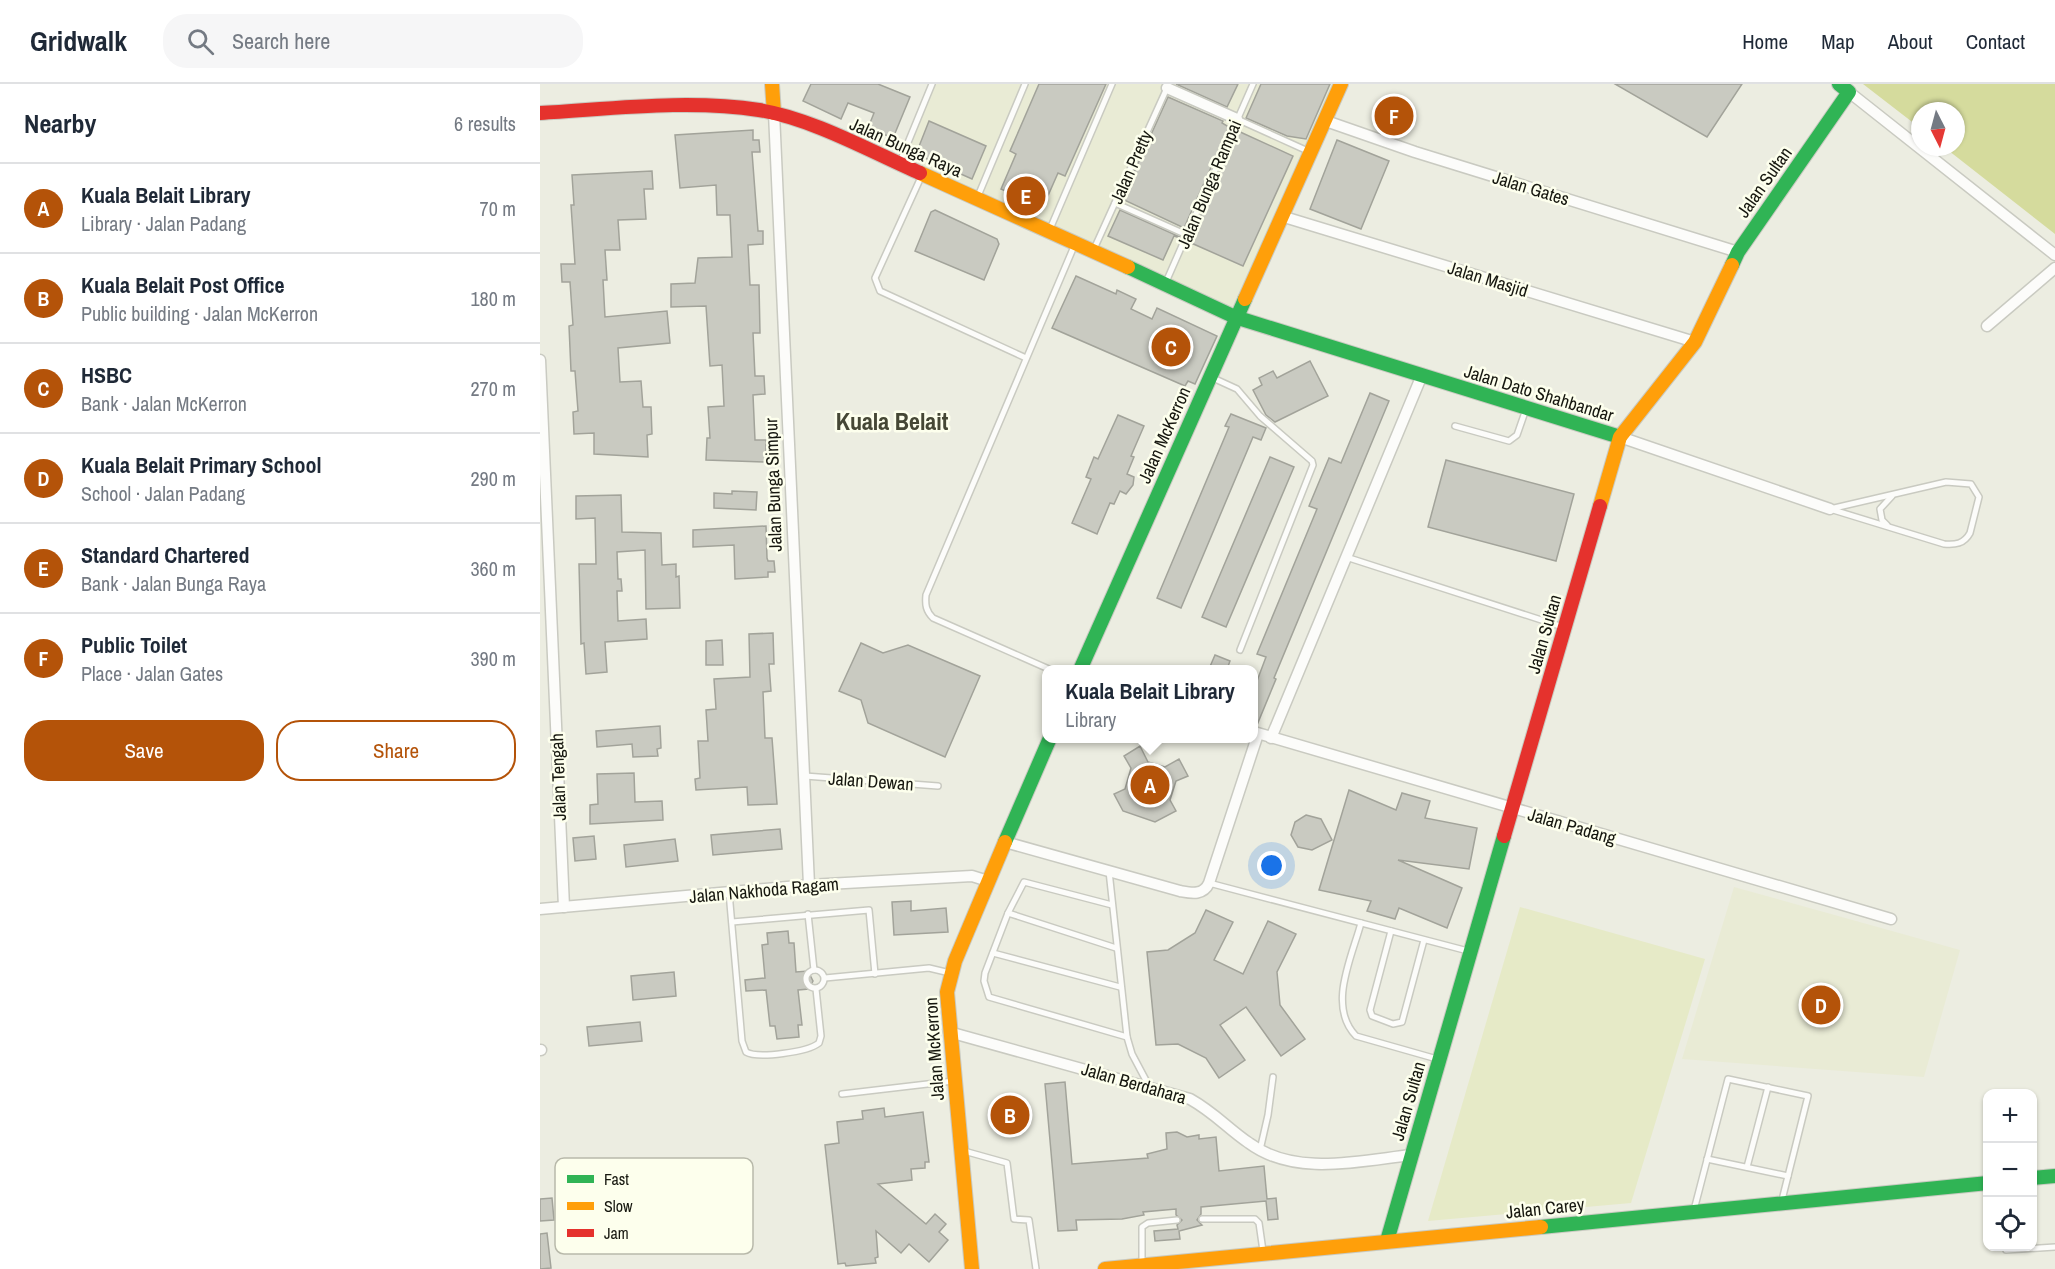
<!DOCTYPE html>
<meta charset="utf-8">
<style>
body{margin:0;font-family:"Archivo Narrow",sans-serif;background:#f6f6f7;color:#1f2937}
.controls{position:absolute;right:18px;bottom:18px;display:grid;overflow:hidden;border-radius:12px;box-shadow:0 2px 4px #0004}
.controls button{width:54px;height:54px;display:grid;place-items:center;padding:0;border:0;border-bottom:2px solid #e0e1e3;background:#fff;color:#1f2937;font:30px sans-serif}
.compass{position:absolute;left:1371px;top:18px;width:54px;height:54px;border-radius:50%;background:#fff;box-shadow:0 2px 4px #0004;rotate:174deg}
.you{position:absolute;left:732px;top:782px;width:21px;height:21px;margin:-15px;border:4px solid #fff;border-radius:50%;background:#1a73e8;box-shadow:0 0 0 9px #1a73e833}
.badge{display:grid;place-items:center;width:39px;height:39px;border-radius:50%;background:#b45309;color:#fff;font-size:20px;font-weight:700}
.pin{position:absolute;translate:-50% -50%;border:3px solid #fff;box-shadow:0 2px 6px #0006}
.popup{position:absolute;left:502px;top:581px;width:216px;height:78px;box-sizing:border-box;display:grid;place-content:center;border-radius:12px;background:#fff;filter:drop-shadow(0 2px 4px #0005);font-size:20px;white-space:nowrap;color:#747a83}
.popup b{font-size:22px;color:#1f2937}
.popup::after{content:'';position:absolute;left:50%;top:100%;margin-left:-12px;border:12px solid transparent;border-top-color:#fff}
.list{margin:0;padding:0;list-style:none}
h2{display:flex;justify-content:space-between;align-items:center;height:78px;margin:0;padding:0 24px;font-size:26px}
h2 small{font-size:20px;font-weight:400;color:#747a83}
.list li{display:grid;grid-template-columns:39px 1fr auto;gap:18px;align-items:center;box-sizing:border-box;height:90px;padding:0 24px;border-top:2px solid #e0e1e3}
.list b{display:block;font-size:22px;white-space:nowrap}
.list p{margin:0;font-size:20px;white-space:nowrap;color:#747a83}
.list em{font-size:20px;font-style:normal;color:#747a83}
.actions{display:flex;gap:12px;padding:18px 24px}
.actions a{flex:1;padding:14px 0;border:2px solid #b45309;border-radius:24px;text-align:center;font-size:21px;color:#b45309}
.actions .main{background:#b45309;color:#fff}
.icon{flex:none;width:33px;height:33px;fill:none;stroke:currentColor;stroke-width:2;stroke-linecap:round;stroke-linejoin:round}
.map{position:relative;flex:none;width:1515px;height:1185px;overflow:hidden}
header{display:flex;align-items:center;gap:36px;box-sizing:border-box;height:84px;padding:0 30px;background:#fff;border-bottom:2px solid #e0e1e3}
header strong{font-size:28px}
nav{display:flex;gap:33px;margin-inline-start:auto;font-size:21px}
.search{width:420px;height:54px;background:#f6f6f7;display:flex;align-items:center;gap:15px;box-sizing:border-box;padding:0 21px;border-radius:24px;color:#747a83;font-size:22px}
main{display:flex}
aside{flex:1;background:#fff}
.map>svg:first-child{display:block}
.built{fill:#e9ebd5}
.green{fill:#e6eac7}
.water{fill:#d5db9d}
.building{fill:#c9cac1;stroke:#a2a39a;stroke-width:1.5}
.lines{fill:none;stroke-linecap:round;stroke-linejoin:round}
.lane-casing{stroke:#c9cac1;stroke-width:8}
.street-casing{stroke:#c9cac1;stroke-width:13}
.fast-casing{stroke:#c9cac1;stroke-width:16}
.slow-casing{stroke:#c9cac1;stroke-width:16}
.jam-casing{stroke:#c9cac1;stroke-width:16}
.lane{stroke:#fcfcfa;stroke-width:5}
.street{stroke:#fcfcfa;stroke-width:10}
.fast{stroke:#30b455;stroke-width:14}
.slow{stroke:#ff9f0a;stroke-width:14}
.jam{stroke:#e5322d;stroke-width:14}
.labels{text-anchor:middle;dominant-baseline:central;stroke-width:5;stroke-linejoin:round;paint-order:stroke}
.street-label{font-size:18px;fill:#16170f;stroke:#fdffed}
.district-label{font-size:24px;font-weight:bold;fill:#454735;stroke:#fdffed}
.key{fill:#fdffed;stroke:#b8b9aa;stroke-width:1.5}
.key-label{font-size:16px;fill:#16170f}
</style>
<header>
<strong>Gridwalk</strong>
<div class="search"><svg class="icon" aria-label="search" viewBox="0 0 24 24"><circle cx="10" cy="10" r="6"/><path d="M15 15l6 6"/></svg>Search here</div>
<nav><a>Home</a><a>Map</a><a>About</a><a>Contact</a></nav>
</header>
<main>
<aside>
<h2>Nearby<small>6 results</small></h2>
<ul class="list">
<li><span class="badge">A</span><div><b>Kuala Belait Library</b><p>Library · Jalan Padang</p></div><em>70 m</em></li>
<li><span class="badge">B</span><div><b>Kuala Belait Post Office</b><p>Public building · Jalan McKerron</p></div><em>180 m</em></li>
<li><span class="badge">C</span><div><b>HSBC</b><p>Bank · Jalan McKerron</p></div><em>270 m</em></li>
<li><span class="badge">D</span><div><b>Kuala Belait Primary School</b><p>School · Jalan Padang</p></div><em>290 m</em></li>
<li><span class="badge">E</span><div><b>Standard Chartered</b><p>Bank · Jalan Bunga Raya</p></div><em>360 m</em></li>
<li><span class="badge">F</span><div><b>Public Toilet</b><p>Place · Jalan Gates</p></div><em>390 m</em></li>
</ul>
<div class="actions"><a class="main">Save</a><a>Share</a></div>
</aside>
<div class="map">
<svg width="1515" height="1185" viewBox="0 0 1515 1185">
<rect width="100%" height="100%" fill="#ecede1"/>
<g class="built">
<polygon points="394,0 799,0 695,233 359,79"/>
<polygon points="1194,803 1420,866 1384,993 1142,975"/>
</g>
<polygon class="green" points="980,823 1165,875 1091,1119 888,1137"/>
<polygon class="water" points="1323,0 1515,0 1515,150 1404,63 1416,63 1416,27 1380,27 1380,44"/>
<g class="building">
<polygon points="271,0 338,0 370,13 353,54 328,44 334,29 308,19 301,35 263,17"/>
<polygon points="499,0 566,0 525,92 518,89 503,123 461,105 476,70 470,67"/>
<polygon points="636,0 698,0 687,23"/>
<polygon points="721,0 790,0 766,55 747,52 706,34"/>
<polygon points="1075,0 1202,0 1167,53"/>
<polygon points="628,13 683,37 682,39 689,43 644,144 582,115"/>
<polygon points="840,17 865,24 864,27 874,32 867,47 834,32"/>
<polygon points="389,37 446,62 432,95 376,70"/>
<polygon points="213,46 213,56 219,56 220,68 212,68 218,147 223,147 223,160 208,161 210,201 219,201 220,249 213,249 215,292 224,292 225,310 213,311 215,356 226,356 226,378 166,376 167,354 170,354 168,323 184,322 182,281 170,282 166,222 131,223 131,200 155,199 158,174 192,173 190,131 177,131 176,101 140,104 135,51"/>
<polygon points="698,47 753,72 703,182 649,158"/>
<polygon points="797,56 849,77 821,145 770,125"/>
<polygon points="112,87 113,105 104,105 106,135 78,136 80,166 65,166 67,196 63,196 65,233 127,227 130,259 78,264 80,298 101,297 103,323 111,323 112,350 107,351 108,373 54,370 54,349 34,350 33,328 38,327 35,287 31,287 29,242 33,241 30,198 22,198 21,180 35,180 31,121 34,121 32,91"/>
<polygon points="395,126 457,155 459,160 444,196 375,167 391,128"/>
<polygon points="580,126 640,153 640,154 634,152 623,176 568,152"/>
<polygon points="536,192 576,210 577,206 596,215 591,225 612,235 617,224 677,252 655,300 648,297 645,302 512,244"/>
<polygon points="770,277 788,312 735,338 726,331 713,306 722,301 719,294 733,287 737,294"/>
<polygon points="830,309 849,317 734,594 736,595 717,641 714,641 714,605 726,573 717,570 777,425 769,422 789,374 801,379"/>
<polygon points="691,330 726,344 721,356 713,353 641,524 617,514 689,343 685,342"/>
<polygon points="578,331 604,342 591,372 594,373 587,390 594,393 593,401 586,410 580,407 574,420 570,419 557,450 532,439 551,395 546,393 554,373 558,375"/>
<polygon points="730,373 754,383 686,543 662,533"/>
<polygon points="906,376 1034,410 1016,477 888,443"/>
<polygon points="192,407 217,408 216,426 174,424 174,409 192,410"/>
<polygon points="81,411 82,448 121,449 122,481 136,480 136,493 139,492 140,524 106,525 105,466 77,468 78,495 81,495 82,507 77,507 78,537 106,535 107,555 65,558 67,588 46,590 44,559 41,560 39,480 56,480 55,434 36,435 36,412"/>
<polygon points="226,442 227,474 228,477 234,477 235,488 228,488 228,493 195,495 194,461 153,463 153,446"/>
<polygon points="233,549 234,580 229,580 231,607 223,608 225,654 232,654 237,720 208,721 207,703 156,706 155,695 160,694 158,657 168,657 166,626 176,625 174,595 210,593 209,550"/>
<polygon points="182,556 183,581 166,581 166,557"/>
<polygon points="321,559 343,569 368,561 440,592 405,673 328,639 321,616 299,607"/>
<polygon points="675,571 690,577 687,585 669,585"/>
<polygon points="120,642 121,664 117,665 118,672 93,673 92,660 57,663 56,647"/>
<polygon points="600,662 608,678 625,683 639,675 648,692 636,697 630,716 636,727 615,738 583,727 574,710 585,705 591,684 584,672"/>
<polygon points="94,689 95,718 122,717 123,736 50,740 50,721 58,720 57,690"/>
<polygon points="809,706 856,726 862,709 890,717 885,734 937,744 929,785 858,776 922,804 907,844 859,824 855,835 827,827 831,817 779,806"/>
<polygon points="766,731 781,735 792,756 772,766 758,763 751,751 755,738"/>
<polygon points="240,745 242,765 173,771 171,751"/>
<polygon points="54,752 56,775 35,777 33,754"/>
<polygon points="135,755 138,777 86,783 84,761"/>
<polygon points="371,817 371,827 406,824 408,848 354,851 352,818"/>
<polygon points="666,826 693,838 674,876 703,890 728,837 756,850 737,888 740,921 765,955 741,972 706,923 680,941 705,976 679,994 666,974 638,960 616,961 607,868 628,866 655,849"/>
<polygon points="248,847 249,859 254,859 256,888 268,887 273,897 269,905 258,906 262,941 258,941 259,953 237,955 235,942 230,942 226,906 206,907 205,896 225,894 222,861 228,860 227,849"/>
<polygon points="134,888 136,912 93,916 91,892"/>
<polygon points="100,938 102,957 49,962 47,943"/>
<polygon points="525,998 532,1080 608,1074 607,1070 627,1065 626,1049 637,1048 647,1053 659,1051 659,1055 676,1053 679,1087 724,1082 727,1115 736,1114 738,1135 728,1136 726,1117 661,1123 661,1130 657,1136 662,1141 639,1147 640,1155 615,1157 614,1147 638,1145 637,1141 642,1136 636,1131 636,1125 603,1128 604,1131 582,1135 536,1136 537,1146 518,1147 505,1000"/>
<circle cx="470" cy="1031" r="20"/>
<polygon points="344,1024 345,1033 383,1028 389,1078 385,1078 385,1084 371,1085 372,1096 338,1100 386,1140 395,1130 406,1140 399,1148 408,1156 389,1178 369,1160 361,1169 336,1147 338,1173 335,1174 336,1179 306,1182 305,1179 298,1180 285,1061 299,1059 297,1038 323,1035 322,1027"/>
<polygon points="12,1114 14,1136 0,1137 0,1115"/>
<polygon points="7,1149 11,1184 0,1185 0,1150"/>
</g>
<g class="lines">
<g class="lane-casing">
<g id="lane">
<polyline points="697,35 770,68"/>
<polyline points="360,78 392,0"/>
<polyline points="382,91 335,194 340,207 486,274"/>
<polyline points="438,112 485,0"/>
<polyline points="575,119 647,151"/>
<polyline points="510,145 572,0"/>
<polyline points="554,165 627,4"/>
<polyline points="626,198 713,0"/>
<polyline points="673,294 697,305 720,332 772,377 773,381 700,566"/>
<polyline points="915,342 969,357 977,351 986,325"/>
<path d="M1406,398l25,2 8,13 -9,36c-6,11 -15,12 -26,11l-114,-35z"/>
<polyline points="1347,441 1342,436 1340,425 1352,412"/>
<polyline points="806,473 1023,543"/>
<path d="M511,586l-118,-52c-7,-7 -8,-13 -7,-23l149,-351"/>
<polyline points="265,692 398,702"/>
<polyline points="569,787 587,953 592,970 609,1002"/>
<polyline points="669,799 928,867"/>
<path d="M189,808l13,149 4,11c12,7 62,0 73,-9l2,-7 -5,-47"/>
<polyline points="572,821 484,798 468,829 445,889 444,897 449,913 587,953"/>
<polyline points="468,829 576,864"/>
<polyline points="268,830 274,886"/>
<polyline points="192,838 329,826 335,890"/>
<path d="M821,839c-9,34 -34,83 -5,113l81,23"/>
<polyline points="851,847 830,926 832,932 853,940 862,938 884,856"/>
<polyline points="453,869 580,903"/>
<circle cx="275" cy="895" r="9"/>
<polyline points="285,894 389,884 410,889"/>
<polyline points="302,1010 413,997"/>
<polyline points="720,1066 728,1031 733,993"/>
<polyline points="424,1067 467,1079 474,1135 489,1136 496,1185"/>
<polyline points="1167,1075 1248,1092"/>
<polyline points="1207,1083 1228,1003"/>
<polyline points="1154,1126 1188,995 1268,1012 1242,1116"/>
<polyline points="662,1135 715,1135 719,1139 723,1167"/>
<polyline points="1466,1162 1466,1166 1515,1163"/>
<polyline points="602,1179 602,1143 608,1139 637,1136"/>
</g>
</g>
<g class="street-casing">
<g id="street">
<polyline points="627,4 697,35"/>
<polyline points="1309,8 1515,171"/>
<polyline points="234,29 269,801"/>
<polyline points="786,37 875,68 1198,168"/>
<polyline points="741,132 1155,258"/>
<polyline points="1447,242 1515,184"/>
<polyline points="0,276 24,823"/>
<polyline points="1080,353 1290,425"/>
<polyline points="714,648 1351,835"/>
<polyline points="731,654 882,291"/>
<path d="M465,758l175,49c11,2 23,5 29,-8l49,-149"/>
<polyline points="0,825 269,801 432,792 448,797"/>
<path d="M409,948l241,67c25,14 37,29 59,44 46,34 110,18 162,12"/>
<polyline points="0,966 1,966"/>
</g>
</g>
<g class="fast-casing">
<g id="fast">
<polyline points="1192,181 1198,168 1309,8 1299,0"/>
<polyline points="588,183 695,233 1080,353"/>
<polyline points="540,586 705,215"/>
<polyline points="465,758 510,654"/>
<polyline points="1492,1094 1515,1092"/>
<polyline points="1001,1143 1448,1099"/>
<polyline points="847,1157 964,752"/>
</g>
</g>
<g class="slow-casing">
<g id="slow">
<polyline points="232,0 234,29"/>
<polyline points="380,89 588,183"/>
<polyline points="705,215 801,0"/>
<polyline points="1060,422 1080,353 1155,258 1192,181"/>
<polyline points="432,1185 407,908 415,877 465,758"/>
<polyline points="565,1185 1001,1143"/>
</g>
</g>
<g class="jam-casing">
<g id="jam">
<path d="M0,29c71,-4 148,-14 219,-3 52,8 113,42 161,63"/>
<polyline points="964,752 1060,422"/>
</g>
</g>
<use href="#lane" class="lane"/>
<use href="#street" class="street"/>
<use href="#fast" class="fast"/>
<use href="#slow" class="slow"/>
<use href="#jam" class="jam"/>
</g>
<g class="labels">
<g class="street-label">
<text transform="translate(366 63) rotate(24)">Jalan Bunga Raya</text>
<text transform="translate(591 83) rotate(-66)">Jalan Pretty</text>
<text transform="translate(1224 98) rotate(-55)">Jalan Sultan</text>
<text transform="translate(669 100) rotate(-67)">Jalan Bunga Rampai</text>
<text transform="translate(991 104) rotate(17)">Jalan Gates</text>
<text transform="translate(948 195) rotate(17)">Jalan Masjid</text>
<text transform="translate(999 309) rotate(17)">Jalan Dato Shahbandar</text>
<text transform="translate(624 351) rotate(-66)">Jalan McKerron</text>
<text transform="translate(233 401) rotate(-92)">Jalan Bunga Simpur</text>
<text transform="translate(1004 550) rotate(-74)">Jalan Sultan</text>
<text transform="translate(18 693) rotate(-92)">Jalan Tengah</text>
<text transform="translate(331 697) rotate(4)">Jalan Dewan</text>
<text transform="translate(1032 742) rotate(16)">Jalan Padang</text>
<text transform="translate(224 806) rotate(-5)">Jalan Nakhoda Ragam</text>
<text transform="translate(394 965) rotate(-94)">Jalan McKerron</text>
<text transform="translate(594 999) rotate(16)">Jalan Berdahara</text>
<text transform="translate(868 1017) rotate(-74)">Jalan Sultan</text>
<text transform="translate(1005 1124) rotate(-6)">Jalan Carey</text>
</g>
<g class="district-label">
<text x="352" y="337">Kuala Belait</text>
</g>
</g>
<rect x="15" y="1074" width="198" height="96" rx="9" class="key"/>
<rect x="27" y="1091" width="27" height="8" fill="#30b455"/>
<rect x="27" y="1118" width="27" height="8" fill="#ff9f0a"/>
<rect x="27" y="1145" width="27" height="8" fill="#e5322d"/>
<g class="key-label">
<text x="64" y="1101">Fast</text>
<text x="64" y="1128">Slow</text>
<text x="64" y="1155">Jam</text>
</g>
</svg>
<div class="controls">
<button>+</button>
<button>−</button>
<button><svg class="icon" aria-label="locate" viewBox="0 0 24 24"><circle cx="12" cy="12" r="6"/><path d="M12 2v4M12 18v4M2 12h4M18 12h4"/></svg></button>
</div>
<svg class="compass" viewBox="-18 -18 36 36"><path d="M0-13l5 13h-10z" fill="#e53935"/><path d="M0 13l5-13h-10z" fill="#747a83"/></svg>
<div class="you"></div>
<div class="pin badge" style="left:610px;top:701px">A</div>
<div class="popup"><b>Kuala Belait Library</b>Library</div>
<div class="pin badge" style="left:470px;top:1031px">B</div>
<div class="pin badge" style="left:631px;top:263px">C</div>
<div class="pin badge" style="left:1281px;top:921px">D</div>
<div class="pin badge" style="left:486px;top:112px">E</div>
<div class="pin badge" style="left:854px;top:32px">F</div>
</div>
</main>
